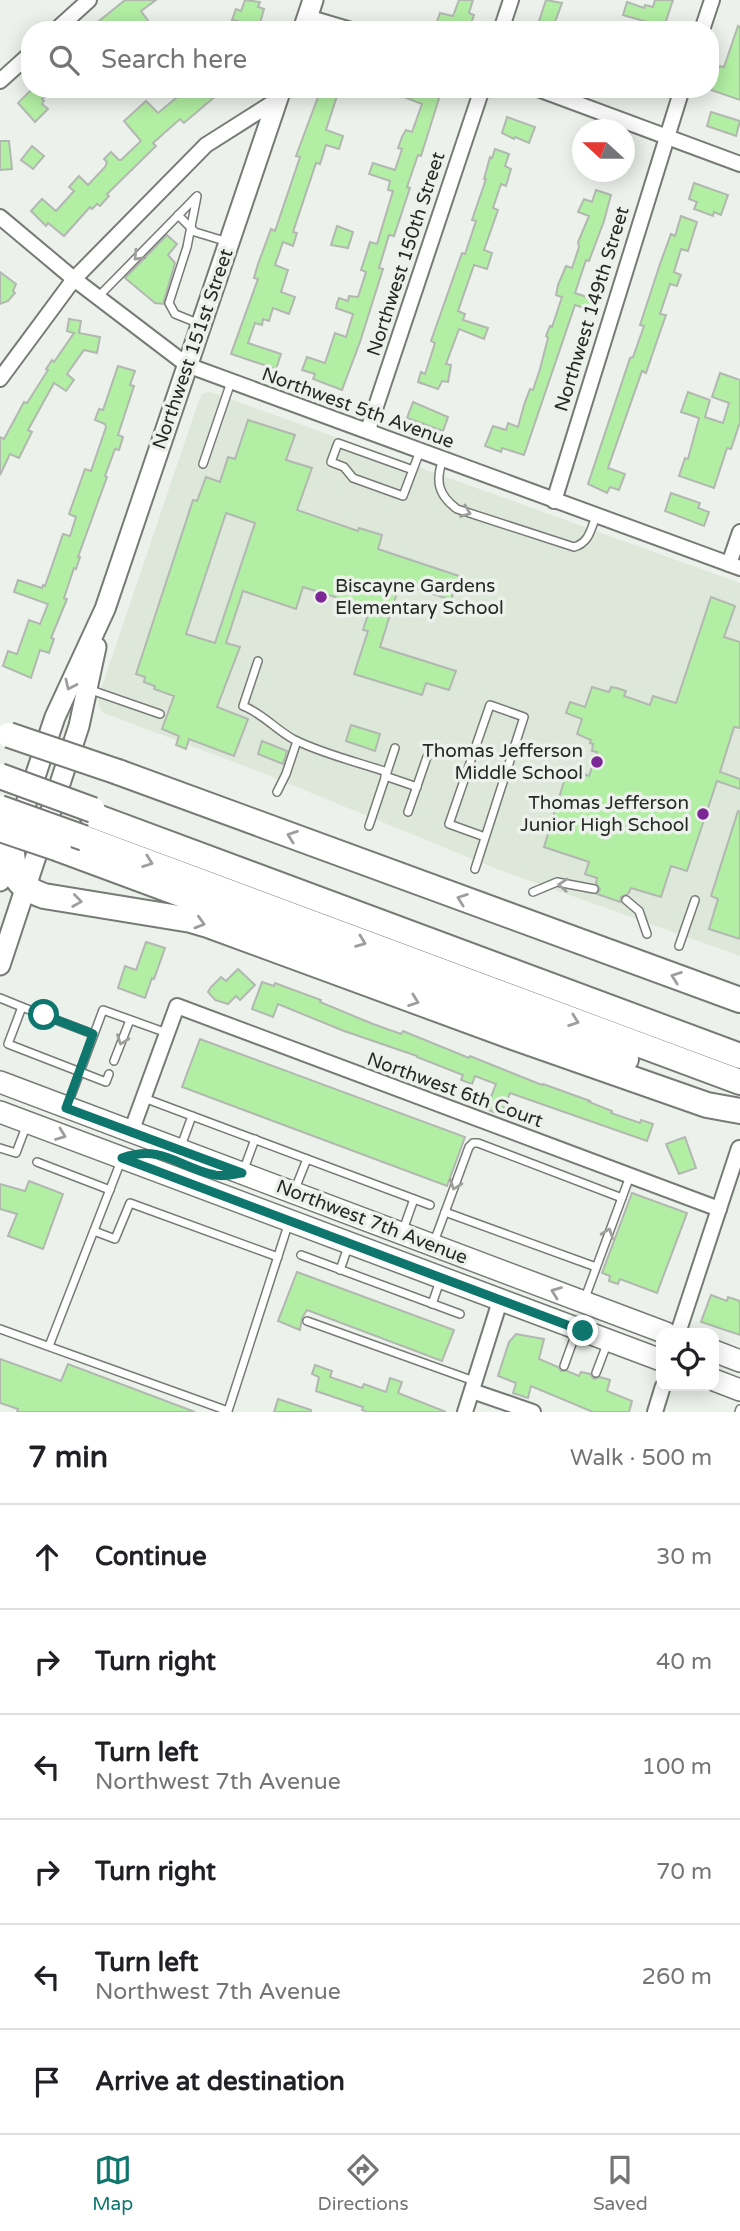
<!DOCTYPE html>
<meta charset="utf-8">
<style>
body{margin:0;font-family:"Varela Round",sans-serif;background:#f2f2f2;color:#202124}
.controls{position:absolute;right:21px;bottom:21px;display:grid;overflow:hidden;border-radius:14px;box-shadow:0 4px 18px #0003}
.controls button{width:63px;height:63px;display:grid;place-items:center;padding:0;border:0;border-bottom:2px solid #e0e0e0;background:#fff;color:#202124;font:35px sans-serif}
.compass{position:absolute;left:572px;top:119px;width:63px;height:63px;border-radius:50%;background:#fff;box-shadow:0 4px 18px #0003;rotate:291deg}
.stop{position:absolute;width:21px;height:21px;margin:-16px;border:5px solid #0f766e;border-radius:50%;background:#fff}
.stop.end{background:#0f766e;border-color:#fff;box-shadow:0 2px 7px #0008}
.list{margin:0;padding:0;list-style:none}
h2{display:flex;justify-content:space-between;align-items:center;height:91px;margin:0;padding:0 28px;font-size:30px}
h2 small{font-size:23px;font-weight:400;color:#757577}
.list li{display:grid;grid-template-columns:46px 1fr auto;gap:21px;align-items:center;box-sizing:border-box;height:105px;padding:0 28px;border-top:2px solid #e0e0e0}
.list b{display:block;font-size:26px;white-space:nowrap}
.list p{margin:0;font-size:23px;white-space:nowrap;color:#757577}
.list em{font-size:23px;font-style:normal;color:#757577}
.icon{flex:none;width:38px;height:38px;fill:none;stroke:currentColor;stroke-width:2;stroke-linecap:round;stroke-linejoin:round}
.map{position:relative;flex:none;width:740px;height:1412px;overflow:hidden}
.search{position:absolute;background:#fff;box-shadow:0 4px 18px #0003;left:21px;right:21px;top:21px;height:77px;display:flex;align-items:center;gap:18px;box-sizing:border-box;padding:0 24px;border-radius:28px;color:#757577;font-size:26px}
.sheet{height:721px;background:#fff}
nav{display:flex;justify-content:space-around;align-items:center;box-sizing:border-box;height:98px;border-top:2px solid #e0e0e0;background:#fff;font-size:19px;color:#757577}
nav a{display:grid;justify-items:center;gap:4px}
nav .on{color:#0f766e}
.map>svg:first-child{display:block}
.built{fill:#dde8da}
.building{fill:#b2eea3;stroke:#b2b8b1;stroke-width:2;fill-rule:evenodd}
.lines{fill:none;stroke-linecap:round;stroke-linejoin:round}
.lane-casing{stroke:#767b75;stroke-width:10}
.street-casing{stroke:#767b75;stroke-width:18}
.secondary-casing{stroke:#767b75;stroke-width:23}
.primary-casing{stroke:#767b75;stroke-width:24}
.highway-casing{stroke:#767b75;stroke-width:28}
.lane{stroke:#fff;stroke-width:7}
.street{stroke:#fff;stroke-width:14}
.secondary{stroke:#fff;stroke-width:19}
.primary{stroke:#fff;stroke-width:21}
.highway{stroke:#fff;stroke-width:24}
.highway-bridge-casing{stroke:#767b75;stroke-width:28;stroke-linecap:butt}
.highway-bridge{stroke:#fff;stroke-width:24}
.oneway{stroke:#9e9f9d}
.route{stroke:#0f766e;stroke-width:9}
.poi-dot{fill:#7b2796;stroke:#ecf2eb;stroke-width:2.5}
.labels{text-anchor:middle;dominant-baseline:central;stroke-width:7;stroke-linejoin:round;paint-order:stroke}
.street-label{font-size:19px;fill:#272926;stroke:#ecf2eb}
.poi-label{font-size:19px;fill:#272926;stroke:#ecf2eb;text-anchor:end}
</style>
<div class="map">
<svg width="740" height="1412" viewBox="0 0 740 1412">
<rect width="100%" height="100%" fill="#ecf2eb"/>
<polygon class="built" points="211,392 740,583 740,956 497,869 260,772 104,713 99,707 98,698 199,400 203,393"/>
<g class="building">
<polygon points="125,0 156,0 141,11 152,26 147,30 88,30"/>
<polygon points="245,0 260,2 258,7 264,9 258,30 235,30 238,21 232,20 236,9 241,11"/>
<polygon points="459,0 473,0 469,13 474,15 470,26 466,24 464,30 434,30 440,13 453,16"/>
<polygon points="546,0 562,3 552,30 537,27"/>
<polygon points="655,0 673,0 664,27 623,15 627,2 644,8 645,5 653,7"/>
<polygon points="738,26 740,27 740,100 711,90 719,66 724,67"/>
<polygon points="32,89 53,89 42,99 44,101 42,104 48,109 35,122 18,103"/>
<polygon points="187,89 224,89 184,123 180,119 153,143 156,146 107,194 109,196 100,206 97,204 92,209 90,207 64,236 48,223 46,226 31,211 42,199 56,211 74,191 69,187 79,176 88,185 105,167 107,162 104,159 111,152 119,160 121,160 141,141 124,121 146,101 158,113"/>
<polygon points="321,89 337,89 336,92 338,93 326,130 343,136 339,149 326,145 320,164 316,163 293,232 297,233 293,246 283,242 275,265 288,270 281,292 295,297 289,314 273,308 269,321 263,319 262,325 255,323 248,343 281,354 276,369 231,354 258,279 254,278 258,264 271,229 275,231 300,157 296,156"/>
<polygon points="384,89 431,89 441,92 421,156 418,155 407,187 410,188 394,236 389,235 379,268 383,269 360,342 342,390 313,379 315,374 302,370 307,357 325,363 335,333 346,337 353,314 336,308 337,303 339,298 348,301 349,296 358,297 366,272 361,270 364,261 370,242 377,244 393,191 388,190 390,181 369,174 373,163 395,170 402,149 398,148 402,137 406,130 412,132 422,104"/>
<polygon points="711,112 740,121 736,136 707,126"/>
<polygon points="507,117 535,127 529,143 515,137 514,139 502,133"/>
<polygon points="0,141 9,141 12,169 0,170"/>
<polygon points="32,146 44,156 33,169 21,160"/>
<polygon points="495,149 509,154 505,166 511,169 506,186 501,184 493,208 498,210 484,250 492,253 487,269 474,265 458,311 465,314 463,320 488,328 484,339 459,329 446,364 451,365 448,382 442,381 438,389 418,382 421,372 425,374 435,343 431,341 462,253 465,254 476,221 472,220 486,179 484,179 490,157 492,158"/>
<polygon points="694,183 728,195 721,215 714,212 713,216 694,209 697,202 689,199"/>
<polygon points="596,190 611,195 604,221 589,261 586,260 575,293 593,299 590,310 575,305 524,455 502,448 501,452 485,446 493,426 506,430 508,423 518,427 524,405 530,389 533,390 540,369 548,338 546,336 550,326 552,327 562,297 556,295 558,285 566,266 572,268 579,247 578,242 589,216 578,212 584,199 592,202"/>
<polygon points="681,216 697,222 688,251 681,249 674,272 681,275 679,280 677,286 670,284 660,314 666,315 660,332 646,373 642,371 608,468 625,474 619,490 610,487 607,493 588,484 630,358 633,357 644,326 640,325 660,264 671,234 675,236"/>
<polygon points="337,226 353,232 348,248 331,245"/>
<polygon points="167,235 177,244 168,255 175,263 163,304 155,303 125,278"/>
<polygon points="0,272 16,284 13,291 15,293 8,301 0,304"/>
<polygon points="69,319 81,321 79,333 100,337 97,353 84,350 67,374 74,380 66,391 54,383 28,430 32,432 19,458 10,454 0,475 0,437 4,439 24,402 27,403 48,370 46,369 52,360 54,362 74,333 67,331"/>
<polygon points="118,366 135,371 130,385 134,386 118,435 123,437 119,450 115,449 105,476 107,477 78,557 80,557 76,569 74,568 64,598 67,599 51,638 54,639 49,653 40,650 31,678 3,666 8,651 17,654 29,620 40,624 48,604 14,592 18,580 42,588 43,585 45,586 63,534 70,536 76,517 69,514 85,469 91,471 106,427 105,424 95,420 99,409 103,410"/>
<polygon points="720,373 740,380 740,422 731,449 727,448 714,488 679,476 685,458 688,459 699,418 681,412 688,392 710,400 705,417 723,423 729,403 712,397"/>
<polygon points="413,402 448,417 443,431 407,418"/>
<path d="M248,420l47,15 -9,25 26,8 -15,42 61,21 1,-3 23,7 -4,14 81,27 -8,24 -51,-17 -20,64 76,24 -7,19 -23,-7 -4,12 -68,-21 14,-43 -5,-1 7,-22 -67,-21 -7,22 -53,-18 -17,52 14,4 -23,60 31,12 -14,37 -45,-17 -3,10 -10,-4 3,-9 -17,-7 12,-33 -20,-7 1,-3 -11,-4 1,-5 -9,-3 57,-174 4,1 9,-24 14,5 8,-25 7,2zM226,513l29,10 -40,120 -29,-9z"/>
<polygon points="671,493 700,503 698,508 709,512 704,526 665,511"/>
<polygon points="711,597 735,606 724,637 740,642 740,728 734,727 720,772 740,779 740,789 717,781 687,871 671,866 661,897 631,888 628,894 621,897 620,902 597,894 600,889 596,883 597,878 585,874 589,862 544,847 568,768 589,776 597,752 592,751 593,744 590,743 591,740 577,734 582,719 566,713 570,702 585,707 592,687 609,692 611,687 617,688 626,691 624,696 650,705 653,696 676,703"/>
<polygon points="351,725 380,734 375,751 346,741"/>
<polygon points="262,741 287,751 283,764 258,754"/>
<polygon points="738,811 740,812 740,939 709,929 718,899 711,896"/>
<polygon points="146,942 165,948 154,979 152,978 145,998 118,988 125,966 136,970"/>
<polygon points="238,969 255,985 240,1000 236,996 228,1004 215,1000 208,992 211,987 221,977 226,981"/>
<polygon points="262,982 274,986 275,983 321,1000 320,1002 373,1024 401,1034 403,1031 469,1058 470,1056 542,1085 543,1084 590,1101 589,1102 612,1111 611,1113 640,1123 641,1120 653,1124 647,1141 510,1093 501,1115 486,1109 496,1084 475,1076 472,1084 461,1080 463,1075 417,1057 417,1056 344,1031 278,1004 273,1017 252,1009"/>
<polygon points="200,1039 465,1137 447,1186 182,1087"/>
<polygon points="685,1137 696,1168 679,1174 666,1144"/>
<polygon points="29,1181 63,1194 43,1249 8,1236 17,1214 0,1209 0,1184 25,1191"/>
<polygon points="632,1193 687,1213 657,1293 620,1279 618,1284 609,1281 610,1276 602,1273"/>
<polygon points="297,1272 454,1330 442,1361 307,1310 302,1318 300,1330 278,1321"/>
<polygon points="711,1295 727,1301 728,1297 740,1301 740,1335 701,1322"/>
<polygon points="516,1334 544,1339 539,1359 558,1367 561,1371 567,1371 579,1376 581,1372 590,1374 594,1379 600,1377 610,1380 607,1391 632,1401 629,1412 593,1412 531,1386 528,1398 513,1393 516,1383 498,1376 509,1342"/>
<polygon points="0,1359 61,1381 68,1364 195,1412 17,1412 18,1409 0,1403"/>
<polygon points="315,1365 332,1371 330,1377 362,1388 364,1384 386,1392 390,1378 402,1382 398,1393 446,1412 367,1412 362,1410 363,1407 316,1391 319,1377 312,1374"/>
<polygon points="278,1399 311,1410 311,1412 274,1412"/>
</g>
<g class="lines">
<g class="lane-casing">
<g id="lane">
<polyline points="178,215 195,232 228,242"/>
<polyline points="98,297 197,196 187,247 169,303 175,314 200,324"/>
<path d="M443,459c-8,22 -5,36 14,50l117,38c15,-4 17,-18 22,-31"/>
<polyline points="203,464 231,382"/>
<polyline points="413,470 338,443 331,462 344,467 353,478 403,496 420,451"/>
<path d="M258,661l-15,45c19,7 32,23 50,33 27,14 64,23 94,33"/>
<polyline points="88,689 160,714"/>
<polyline points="385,776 417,787"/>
<polyline points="277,792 286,774 297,741"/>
<polyline points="408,812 427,757"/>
<polyline points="369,826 395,748"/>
<polyline points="475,869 524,717 490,705 449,824 485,837"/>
<polyline points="533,892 557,882 594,889"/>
<polyline points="626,900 639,911 647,934"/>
<polyline points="679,946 695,900"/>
<polyline points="0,998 22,1007 8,1044 106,1082 109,1074"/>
<polyline points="22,1007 93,1034"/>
<polyline points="114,1061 130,1020"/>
<polyline points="144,1098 430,1205"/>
<polyline points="68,1104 103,1010 167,1033"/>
<polyline points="181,1146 192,1116"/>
<polyline points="0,1148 16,1153 27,1124"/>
<polyline points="37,1162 110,1190"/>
<polyline points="244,1169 255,1139"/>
<polyline points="295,1189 307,1159"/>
<polyline points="445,1212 596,1267"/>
<polyline points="403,1230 414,1199"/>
<polyline points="94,1231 115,1239 130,1203 278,1257"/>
<polyline points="434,1242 469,1147 473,1143 478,1143 622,1198"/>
<polyline points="301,1255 460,1314"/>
<polyline points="340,1270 349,1244"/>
<polyline points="585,1298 630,1176"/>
<polyline points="432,1304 440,1281"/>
<polyline points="307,1321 474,1381"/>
<polyline points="0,1329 228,1411 289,1222"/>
<polyline points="49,1346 121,1161"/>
<polyline points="564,1366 577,1330"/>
<polyline points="596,1373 607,1344"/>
<polyline points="739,1412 740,1409"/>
</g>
</g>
<g class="street-casing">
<g id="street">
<polyline points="307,17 351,30"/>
<polyline points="56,30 89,0"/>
<polyline points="501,30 511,0"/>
<polyline points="702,30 712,0"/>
<polyline points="0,81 30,54"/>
<polyline points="538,89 740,164"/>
<polyline points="0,217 74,279 187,365 740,568"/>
<polyline points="0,379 74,279 206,145 277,100"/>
<polyline points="368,430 482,89"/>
<polyline points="554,501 682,89"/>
<polyline points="729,564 740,532"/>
<polyline points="131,1132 177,1006 719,1209"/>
<polyline points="678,1333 739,1148"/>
<polyline points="472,1391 533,1412"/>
<polyline points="465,1412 500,1301"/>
<polyline points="655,1412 663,1386"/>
</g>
</g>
<g class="secondary-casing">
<g id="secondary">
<polyline points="303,30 313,0"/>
<polyline points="0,881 55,717 105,609 281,89"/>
<polyline points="0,965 79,726 96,647"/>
</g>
</g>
<g class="primary-casing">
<g id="primary">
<polyline points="0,1082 666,1333"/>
<polyline points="0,1112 661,1360"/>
<polyline points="714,1351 740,1361"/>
<polyline points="714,1380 740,1390"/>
</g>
</g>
<g class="highway-casing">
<g id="highway">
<polyline points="118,772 740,1000"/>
<polyline points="92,815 740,1056"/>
<polyline points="84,838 740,1082"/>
<path d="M11,845c4,32 1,39 33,51l147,24 17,5 305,112 194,68 33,6"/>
<polyline points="59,849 626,1059"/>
</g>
</g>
<use href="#lane" class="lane"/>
<use href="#street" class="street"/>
<use href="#secondary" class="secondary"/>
<use href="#primary" class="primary"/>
<use href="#highway" class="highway"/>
<g class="highway-bridge-casing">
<g id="highway-bridge">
<polyline points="9,735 118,772"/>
<polyline points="0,776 93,810"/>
<polyline points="0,808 84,838"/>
<polyline points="0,829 59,849"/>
</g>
</g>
<use href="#highway-bridge" class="highway-bridge"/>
</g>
<defs><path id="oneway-chevron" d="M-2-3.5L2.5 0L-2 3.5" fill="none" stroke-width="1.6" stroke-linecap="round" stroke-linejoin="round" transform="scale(1.75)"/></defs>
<g class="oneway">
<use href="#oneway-chevron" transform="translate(138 256) rotate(134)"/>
<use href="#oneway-chevron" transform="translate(466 512) rotate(21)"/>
<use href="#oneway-chevron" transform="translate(70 685) rotate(115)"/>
<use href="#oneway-chevron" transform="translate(292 836) rotate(-160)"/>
<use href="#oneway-chevron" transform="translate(148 862) rotate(20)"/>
<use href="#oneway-chevron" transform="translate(563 885) rotate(-177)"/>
<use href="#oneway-chevron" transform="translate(462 899) rotate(-160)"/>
<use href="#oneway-chevron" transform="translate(77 901) rotate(8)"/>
<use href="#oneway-chevron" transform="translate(200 923) rotate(16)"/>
<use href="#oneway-chevron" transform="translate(361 942) rotate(21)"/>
<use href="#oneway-chevron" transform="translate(676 977) rotate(-160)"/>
<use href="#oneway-chevron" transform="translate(414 1001) rotate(20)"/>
<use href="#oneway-chevron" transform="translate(574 1021) rotate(20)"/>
<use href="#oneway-chevron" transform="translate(122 1040) rotate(110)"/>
<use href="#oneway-chevron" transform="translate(61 1135) rotate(21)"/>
<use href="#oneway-chevron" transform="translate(455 1185) rotate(110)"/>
<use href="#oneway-chevron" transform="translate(608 1233) rotate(-70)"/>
<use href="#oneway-chevron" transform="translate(556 1292) rotate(-159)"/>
</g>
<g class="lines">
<path class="route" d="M44,1015l49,19 -27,74 176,65c-8,1 -19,4 -27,2 -38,-8 -51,-31 -93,-17l461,173"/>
</g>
<g class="poi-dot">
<circle cx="321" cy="597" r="7"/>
<circle cx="597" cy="762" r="7"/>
<circle cx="703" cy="814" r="7"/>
</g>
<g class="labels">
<g class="street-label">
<text transform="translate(406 254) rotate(-72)">Northwest 150th Street</text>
<text transform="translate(592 309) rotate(-73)">Northwest 149th Street</text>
<text transform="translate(193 349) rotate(-71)">Northwest 151st Street</text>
<text transform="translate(358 408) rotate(20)">Northwest 5th Avenue</text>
<text transform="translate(455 1090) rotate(20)">Northwest 6th Court</text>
<text transform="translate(372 1222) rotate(21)">Northwest 7th Avenue</text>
</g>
<g class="poi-label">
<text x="335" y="586" text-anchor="start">Biscayne Gardens<tspan x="335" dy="22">Elementary School</tspan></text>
<text x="583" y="751">Thomas Jefferson<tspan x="583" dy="22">Middle School</tspan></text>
<text x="689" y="803">Thomas Jefferson<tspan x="689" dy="22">Junior High School</tspan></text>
</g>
</g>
</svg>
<div class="controls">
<button><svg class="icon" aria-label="locate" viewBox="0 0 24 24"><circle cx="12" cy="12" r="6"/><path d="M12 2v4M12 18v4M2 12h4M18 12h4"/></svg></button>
</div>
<svg class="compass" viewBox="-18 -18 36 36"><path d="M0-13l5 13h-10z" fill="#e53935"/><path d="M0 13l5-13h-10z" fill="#757577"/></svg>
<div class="stop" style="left:44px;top:1015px"></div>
<div class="stop end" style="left:583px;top:1331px"></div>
<div class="search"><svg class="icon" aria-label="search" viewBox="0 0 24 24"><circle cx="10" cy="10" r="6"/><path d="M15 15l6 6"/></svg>Search here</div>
</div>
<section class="sheet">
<h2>7 min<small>Walk · 500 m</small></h2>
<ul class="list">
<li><svg class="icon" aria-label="ahead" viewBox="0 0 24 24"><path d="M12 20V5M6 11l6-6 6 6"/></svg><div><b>Continue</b></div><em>30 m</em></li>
<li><svg class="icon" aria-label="right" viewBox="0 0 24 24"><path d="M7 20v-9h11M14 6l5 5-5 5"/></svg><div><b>Turn right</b></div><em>40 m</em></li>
<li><svg class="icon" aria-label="left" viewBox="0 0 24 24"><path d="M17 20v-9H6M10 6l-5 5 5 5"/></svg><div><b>Turn left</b><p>Northwest 7th Avenue</p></div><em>100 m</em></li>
<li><svg class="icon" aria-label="right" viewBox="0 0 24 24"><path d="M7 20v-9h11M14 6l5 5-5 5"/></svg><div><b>Turn right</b></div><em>70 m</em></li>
<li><svg class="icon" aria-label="left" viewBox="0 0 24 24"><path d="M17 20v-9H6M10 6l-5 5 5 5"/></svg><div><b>Turn left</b><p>Northwest 7th Avenue</p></div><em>260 m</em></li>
<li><svg class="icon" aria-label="arrive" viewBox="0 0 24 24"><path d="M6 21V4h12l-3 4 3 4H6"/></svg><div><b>Arrive at destination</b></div></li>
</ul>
</section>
<nav>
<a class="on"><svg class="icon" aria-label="map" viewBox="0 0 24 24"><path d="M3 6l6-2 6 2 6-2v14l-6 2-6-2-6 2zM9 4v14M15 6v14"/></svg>Map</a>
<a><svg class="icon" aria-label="directions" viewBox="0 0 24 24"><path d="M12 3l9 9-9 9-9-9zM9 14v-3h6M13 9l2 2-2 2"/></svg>Directions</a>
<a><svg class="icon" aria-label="saved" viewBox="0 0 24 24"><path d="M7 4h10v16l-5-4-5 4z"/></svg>Saved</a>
</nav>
